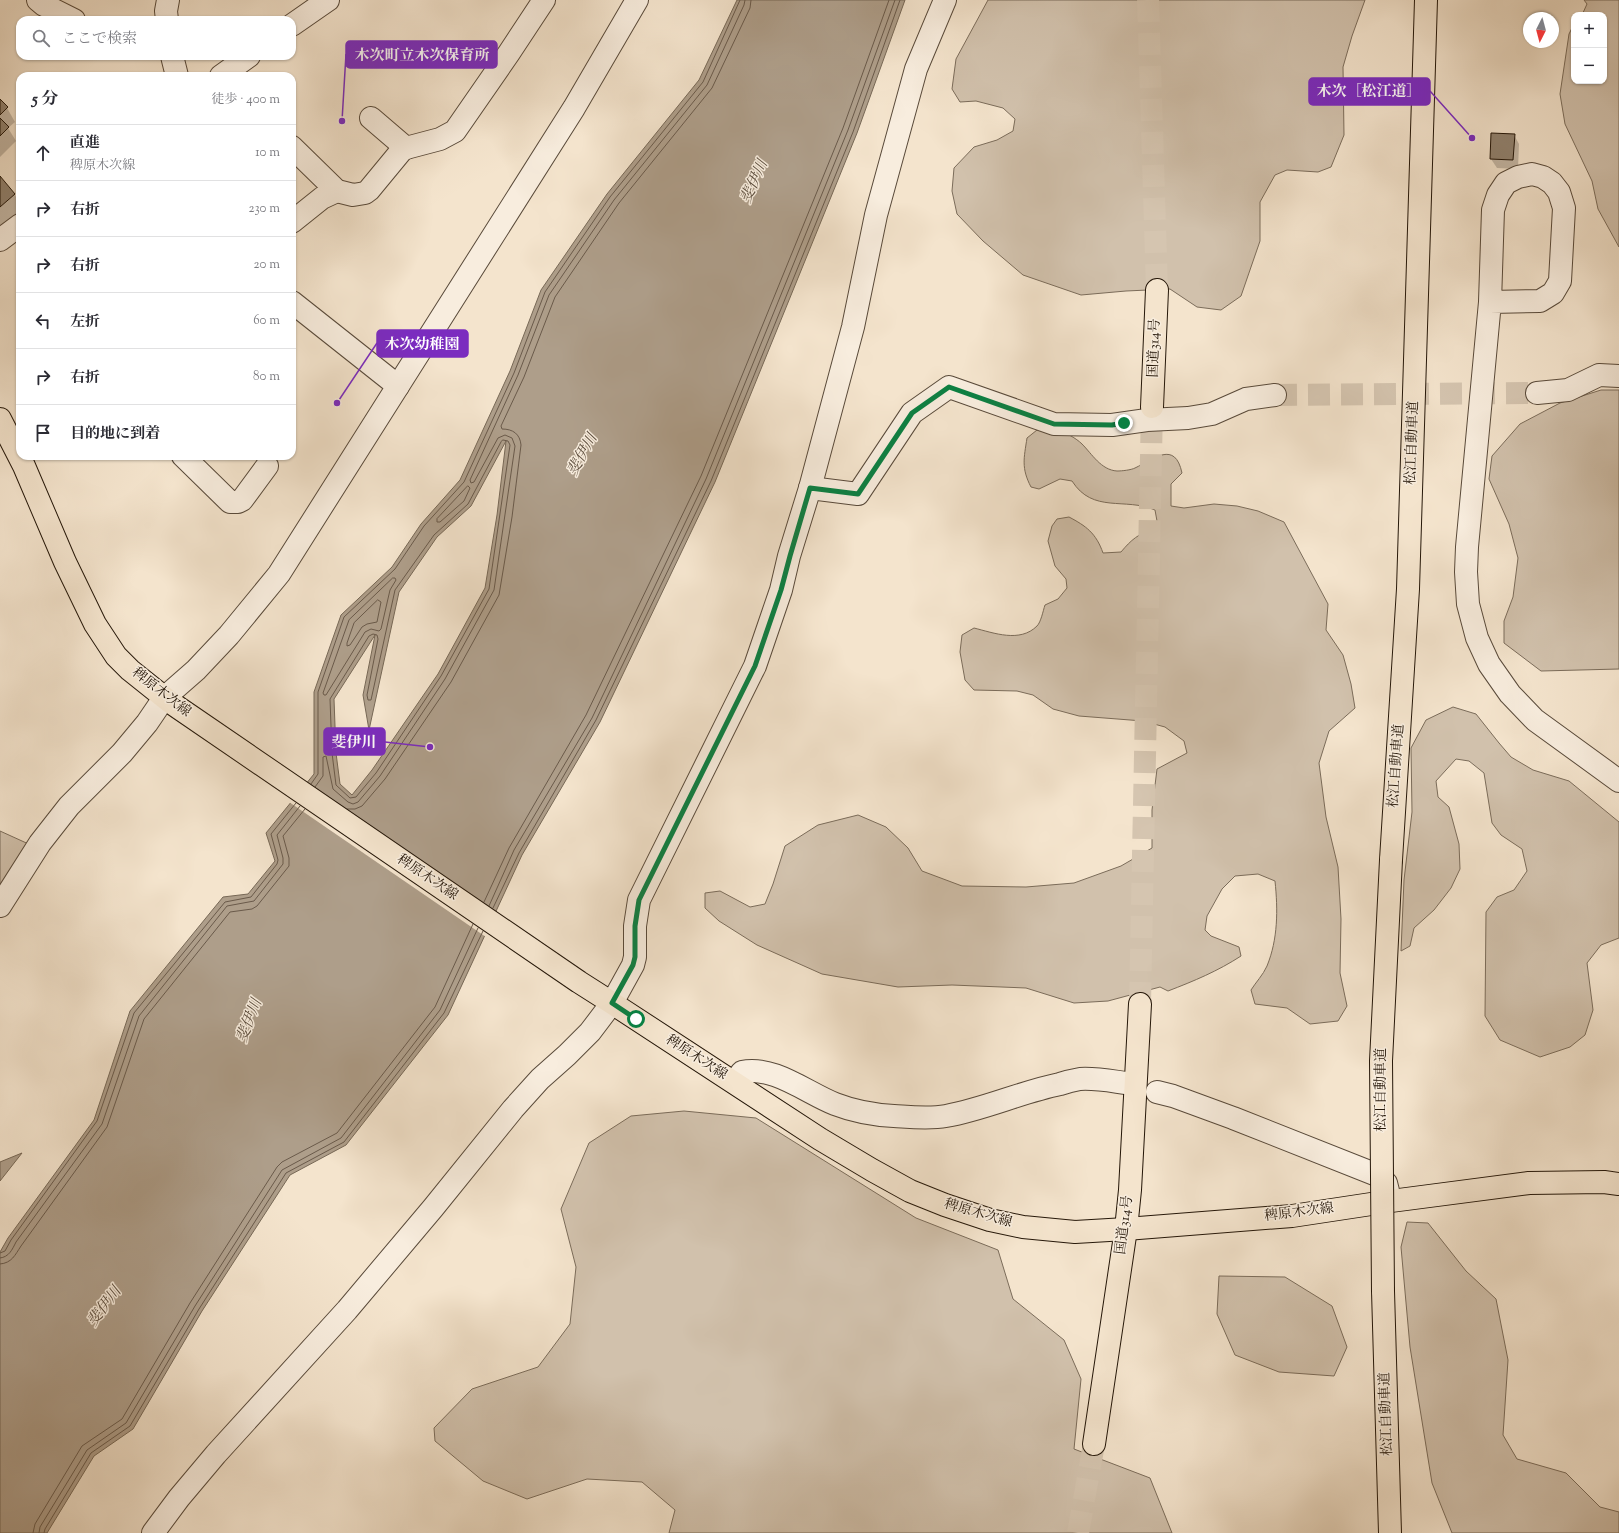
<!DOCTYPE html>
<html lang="ja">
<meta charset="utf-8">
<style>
body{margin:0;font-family:"Sorts Mill Goudy","Noto Serif JP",serif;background:#f7f7f7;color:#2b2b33}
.controls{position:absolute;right:12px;top:12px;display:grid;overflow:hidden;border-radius:8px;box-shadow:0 1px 3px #0004}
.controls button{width:36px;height:36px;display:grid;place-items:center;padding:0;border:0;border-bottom:1px solid #e1e1e2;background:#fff;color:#2b2b33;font:20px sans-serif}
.compass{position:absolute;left:1523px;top:12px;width:36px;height:36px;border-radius:50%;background:#fff;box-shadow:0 1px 3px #0004;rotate:186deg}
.stop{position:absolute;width:12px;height:12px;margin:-9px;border:3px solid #0b8043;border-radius:50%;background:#fff}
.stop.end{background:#0b8043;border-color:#fff;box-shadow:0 1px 4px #0008}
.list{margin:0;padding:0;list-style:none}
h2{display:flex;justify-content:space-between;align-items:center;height:52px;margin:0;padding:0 16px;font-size:17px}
h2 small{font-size:13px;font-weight:400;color:#7c7c81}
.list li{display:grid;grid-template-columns:26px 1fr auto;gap:12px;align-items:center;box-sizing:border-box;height:56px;padding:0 16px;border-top:1px solid #e1e1e2}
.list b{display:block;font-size:15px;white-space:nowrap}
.list p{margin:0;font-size:13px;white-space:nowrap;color:#7c7c81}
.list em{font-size:13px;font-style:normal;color:#7c7c81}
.icon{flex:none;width:22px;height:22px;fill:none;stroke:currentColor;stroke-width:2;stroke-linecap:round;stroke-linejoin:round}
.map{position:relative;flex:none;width:1619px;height:1533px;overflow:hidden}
.search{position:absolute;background:#fff;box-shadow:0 1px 3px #0004;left:16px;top:16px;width:280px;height:44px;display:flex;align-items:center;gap:10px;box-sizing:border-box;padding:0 14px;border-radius:12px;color:#7c7c81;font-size:15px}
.panel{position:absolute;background:#fff;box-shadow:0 1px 3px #0004;left:16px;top:72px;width:280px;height:388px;border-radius:12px}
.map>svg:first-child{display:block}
.green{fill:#d1c1ac;stroke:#7b6c5a}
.water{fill:#ae9e8a;stroke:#776856;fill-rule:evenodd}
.pier{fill:#f4e4cd}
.shadow{fill:#0003}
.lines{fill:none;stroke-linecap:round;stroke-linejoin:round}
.shore{stroke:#6a5a4a;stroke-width:1}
.building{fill:#91826f;stroke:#251709}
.minor-tunnel{stroke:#d5c5b0;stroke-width:22;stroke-dasharray:22 11;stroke-linecap:butt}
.highway-tunnel{stroke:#d5c5b0;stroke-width:22;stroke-dasharray:22 11;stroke-linecap:butt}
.minor-casing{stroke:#594a3a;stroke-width:24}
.major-casing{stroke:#251709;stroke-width:24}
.highway-casing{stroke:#251709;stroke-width:24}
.minor{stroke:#f8edde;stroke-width:22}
.major{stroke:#f4e4cd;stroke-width:22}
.highway{stroke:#f4e4cd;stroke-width:22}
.highway-bridge-casing{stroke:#251709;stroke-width:24;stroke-linecap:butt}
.highway-bridge{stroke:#f4e4cd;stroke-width:22}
.route{stroke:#0b8043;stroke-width:5}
.labels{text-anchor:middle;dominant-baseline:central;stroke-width:3;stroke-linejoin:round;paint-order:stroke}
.street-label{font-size:14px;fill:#251709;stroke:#f8edde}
.water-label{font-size:15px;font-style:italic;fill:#5c4d3d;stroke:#f8edde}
.leader{fill:none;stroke:#7b2cbf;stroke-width:1.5}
.callout-dot{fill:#7b2cbf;stroke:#f8edde;stroke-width:1.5}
.callout{fill:#7b2cbf;stroke:#7b2cbf;stroke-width:1.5}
.callout-label{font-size:15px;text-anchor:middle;font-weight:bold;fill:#fff}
</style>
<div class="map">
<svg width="1619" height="1533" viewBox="0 0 1619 1533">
<rect width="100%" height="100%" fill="#f4e4cd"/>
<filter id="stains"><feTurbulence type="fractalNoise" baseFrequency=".005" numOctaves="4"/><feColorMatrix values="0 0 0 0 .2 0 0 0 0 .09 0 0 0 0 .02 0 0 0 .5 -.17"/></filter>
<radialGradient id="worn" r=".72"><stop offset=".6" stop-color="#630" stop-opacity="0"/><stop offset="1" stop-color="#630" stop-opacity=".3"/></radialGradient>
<g class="green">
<polygon points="988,0 1365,0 1352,36 1343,67 1344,135 1331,167 1318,172 1287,170 1275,175 1260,202 1260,241 1241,296 1221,310 1197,307 1170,289 1126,291 1081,295 1023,275 983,241 957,214 952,191 954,168 974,147 997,140 1013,131 1015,119 1003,108 976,101 960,102 952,89 956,59"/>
<polygon points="1584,0 1619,0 1619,247 1598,209 1592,181 1565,124 1560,94 1569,34 1574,24 1574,81 1604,81 1604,15 1582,15 1587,4"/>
<polygon points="1601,390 1619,390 1619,669 1541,671 1504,643 1504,621 1513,597 1518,558 1509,524 1489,479 1492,456 1520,424 1560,403"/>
<path d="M1037,430c6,0 15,-2 21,0 8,3 18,8 24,14 10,10 19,26 35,27 5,0 14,-1 18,-3 19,-9 40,-28 47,5l-11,11v22l13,2 30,-4 23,2 21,5 26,11 44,82 -2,26 17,25 8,29 4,24 -26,23 -10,32 7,54 12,50 3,52 -1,54 7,33 -9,15 -28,3 -23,-16 -32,-4 -4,-14c5,-8 12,-15 16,-24 11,-27 11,-56 8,-85l-17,-7 -23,2 -13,13 -15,27 -2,14 6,6 28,11 2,9c-23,15 -47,25 -73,35l-8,-4 -52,14 -34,2 -48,-15 -74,-3 -54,2 -76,-13 -65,-29 -38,-24 -14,-13v-15l15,-2 30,16 15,-3 8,-20 12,-38 33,-21 40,-10 28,12 22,21 14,23 40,15 64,1 48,-4 47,-17 31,-18v-38l5,-41 30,-16 -3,-12 -19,-14 -22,-6 -64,-5 -26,-7 -20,-14 -16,-4 -43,-1 -9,-10 -5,-28 2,-17 12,-7c20,5 46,15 63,-2 4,-4 6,-15 8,-21l13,-6 9,-11 -1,-9 -11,-13 -7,-25 4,-15 5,-7 12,-2c17,9 27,16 34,36l18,-1c10,-12 18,-19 32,-22l4,-9 -2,-11c-30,-13 -62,4 -83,-29l-12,-2 -21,10 -8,-2c-10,-19 -7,-29 -4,-49z"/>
<polygon points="1453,707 1476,714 1499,743 1511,757 1533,770 1569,781 1619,822 1619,938 1601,945 1587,963 1593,1010 1585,1035 1570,1047 1540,1057 1500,1040 1485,1016 1486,912 1497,897 1514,890 1527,871 1522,849 1501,835 1492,823 1484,773 1469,761 1456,759 1436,781 1438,797 1449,807 1459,844 1460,869 1451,888 1434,910 1414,928 1410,946 1401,951 1404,880 1412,812 1411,748 1426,720"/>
<polygon points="0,831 33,846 0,901"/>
<polygon points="684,1111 756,1118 916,1218 998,1250 1013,1299 1064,1340 1081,1379 1074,1449 1150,1478 1172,1533 669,1533 675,1510 642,1482 587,1479 527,1499 483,1481 435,1441 434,1428 472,1389 538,1367 570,1324 576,1267 561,1209 589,1143 631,1116"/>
<polygon points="1407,1222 1428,1223 1466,1271 1496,1299 1508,1360 1503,1435 1517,1459 1566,1473 1600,1507 1619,1512 1619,1533 1452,1533 1432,1483 1410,1347 1401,1247"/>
<polygon points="1219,1276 1285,1277 1332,1306 1347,1347 1334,1376 1279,1372 1235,1355 1217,1314"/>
</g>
<g class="water">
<path d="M737,0h168l-48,133 -142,349 -115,240 -78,133 -74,160 -102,130 -56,30 -88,136 -69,118 -39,27 -47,77h-47v-281l8,-14 86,-118 36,-109 93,-114 25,-3 27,-33 -9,-28 48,-59v-82l27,-77 51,-48 29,-43 39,-44 50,-109 31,-81 66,-96 92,-114zM506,441l-9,74 -12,73 -47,86 -66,96 -20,25 -12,-11 -4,-31 -2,-54 41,-64 -12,60 6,35 30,-138 38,-55 34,-31z"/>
<polygon points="22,1153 0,1181 0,1162"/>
</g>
<polygon class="pier" points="305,782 497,915 486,937 289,802"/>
<g class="shadow">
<polygon points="0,101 7,108 15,122 8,128 16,141 0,157"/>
<polygon points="1514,135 1519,144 1518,169 1497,168 1491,159"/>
<polygon points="0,178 15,195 20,204 20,218 0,235"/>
</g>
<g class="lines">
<g class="shore">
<polygon points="503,440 508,441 510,445 489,589 441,676 376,773 356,797 350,798 336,785 332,753 330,699 369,636 373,634 377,635 378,639 367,695 368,700 371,700 395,590 434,535 468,504 501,442"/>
<polygon points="468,486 470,488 464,501 440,522 437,522 437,519"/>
<polygon points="393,578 395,578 396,580 390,590 381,629 379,631 371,629 365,632 326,695 324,695 323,693 349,620"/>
<polygon points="378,600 381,602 377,622 367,624 362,627 350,645 347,646 347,643 354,623"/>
<polyline points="311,784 318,774 318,692 344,617 395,569 424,526 464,482 514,373 545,292 610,197 703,82 740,0"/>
<polyline points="315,787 323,776 323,757 326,756 333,789 348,802 353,804 358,802 380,776 445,679 494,590 515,446 512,438 505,435 498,438 474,482 471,483 470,480 518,375 549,295 614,200 707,85 744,5 745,0"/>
<path d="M347,809h8l7,-3 23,-27 66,-97 48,-87 13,-78 9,-72c-1,-11 -8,-16 -19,-16l-1,-3 23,-49 31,-80 64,-94 93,-115 38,-80 1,-8"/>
<polyline points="484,902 509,848 586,715 701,476 843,128 889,0"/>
<polyline points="489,906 514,850 592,718 706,479 848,130 895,0"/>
<polyline points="493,908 519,853 596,720 711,481 853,132 900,0"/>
<polyline points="0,1253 5,1251 11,1240 97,1121 134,1013 225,902 251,897 277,864 278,860 271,834 296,803"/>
<path d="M0,1258c9,-1 12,-8 16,-16l86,-118 37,-108 88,-110 27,-5 29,-37v-6l-6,-23 23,-29"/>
<path d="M0,1264c12,-1 15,-9 21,-18l86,-119 37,-108 86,-107 22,-3 5,-3 32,-40v-8l-6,-22 22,-27"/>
<polyline points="33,1533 35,1524 82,1446 122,1419 190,1303 277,1167 282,1162 337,1133 435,1007 473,924"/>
<polyline points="39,1533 40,1527 87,1450 126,1423 195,1306 282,1170 341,1138 440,1010 478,928"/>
<polyline points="44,1533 45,1529 91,1453 130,1426 199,1309 286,1173 344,1142 444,1013 483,931"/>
</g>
</g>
<g class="building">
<polygon points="0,99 8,107 0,115"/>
<polygon points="0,118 9,127 0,136"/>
<polygon points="1491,133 1515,134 1513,160 1490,159"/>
<polygon points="0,176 15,194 0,207"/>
</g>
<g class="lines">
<polyline class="minor-tunnel" points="1275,395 1537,393"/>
<g class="highway-tunnel">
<polyline points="1148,0 1157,290"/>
<polyline points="1140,1004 1152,407"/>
<polyline points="1078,1533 1094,1444"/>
</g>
<g class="minor-casing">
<g id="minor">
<polyline points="38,0 44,5 74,20"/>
<polyline points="167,20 166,11 168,0"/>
<polyline points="292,25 328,0"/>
<polyline points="172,56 177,76"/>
<polyline points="221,76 249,56"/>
<polyline points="371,118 406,148"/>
<polyline points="292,147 337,191 353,195 365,193 369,190 402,150 406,148 440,139 455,131 509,53 544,0"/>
<polyline points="292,222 322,198 337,191"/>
<polyline points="0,240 20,225"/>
<polyline points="1490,302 1540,301 1553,293 1560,281 1564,208 1559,192 1552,183 1543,177 1532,174 1518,177 1506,183 1498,195 1493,210 1490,302 1467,547 1466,572 1468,604 1477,638 1489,664 1510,694 1535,720 1619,781"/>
<polyline points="398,386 574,108 637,0"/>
<polyline points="1537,393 1568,390 1599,375 1619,376"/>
<polyline points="183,456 230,502 238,502 242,500 267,466"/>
<polyline points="810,488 858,494 912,413 949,387 1054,424 1112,425 1147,420 1188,418 1212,414 1246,399 1275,395"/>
<polyline points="0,906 40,843 69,806 122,753 147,723 164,698 196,670 229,635 279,574 398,386 292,302"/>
<path d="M734,1082l8,-10c31,-7 65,21 93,32 18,7 40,11 59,12 17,1 35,3 52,0 39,-7 75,-24 114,-32 6,-2 14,-4 20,-5 16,-1 31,2 46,4"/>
<polyline points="1157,1092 1173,1096 1233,1118 1377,1175 1386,1183 1389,1195"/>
<polyline points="153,1533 179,1498 216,1454 347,1310 433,1208 513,1109 540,1079 567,1055 590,1032 612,1003 633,965 635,957 635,926 639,900 755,666 781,590 789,556 810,488 853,327 876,215 916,69 945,0"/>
</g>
</g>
<g class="major-casing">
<polyline id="major" points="0,419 24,466 65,562 95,624 116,656 130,670 170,702 579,982 612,1003 820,1139 872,1170 910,1191 945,1205 990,1220 1023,1227 1075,1232 1126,1229 1292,1216 1391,1201 1529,1183 1604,1182 1619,1184"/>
</g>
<g class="highway-casing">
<g id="highway">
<polyline points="1152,407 1157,290"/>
<polyline points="1391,860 1408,589 1426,0"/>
<polyline points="1383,1291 1390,1533"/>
<polyline points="1094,1444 1126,1229 1130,1190 1140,1004"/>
</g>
</g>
<use href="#minor" class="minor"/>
<use href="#major" class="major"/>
<use href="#highway" class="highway"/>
<g class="highway-bridge-casing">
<polyline id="highway-bridge" points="1383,1291 1381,1061 1391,860"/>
</g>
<use href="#highway-bridge" class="highway-bridge"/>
</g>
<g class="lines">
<polyline class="route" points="636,1019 612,1003 633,965 635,957 635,926 639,900 755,666 781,590 790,556 810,488 858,494 912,413 949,387 1054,424 1112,425 1124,423"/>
</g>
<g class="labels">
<g class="street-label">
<text transform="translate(1155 348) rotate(-88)">国道314号</text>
<text transform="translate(1413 443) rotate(-88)">松江自動車道</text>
<text transform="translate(161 693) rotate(38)">稗原木次線</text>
<text transform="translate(1397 766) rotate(-86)">松江自動車道</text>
<text transform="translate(427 878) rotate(34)">稗原木次線</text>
<text transform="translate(696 1058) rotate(33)">稗原木次線</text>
<text transform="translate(1382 1090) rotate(-90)">松江自動車道</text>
<text transform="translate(1299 1213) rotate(-7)">稗原木次線</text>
<text transform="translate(978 1214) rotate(16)">稗原木次線</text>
<text transform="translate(1125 1225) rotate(-83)">国道314号</text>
<text transform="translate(1387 1414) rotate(-92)">松江自動車道</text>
</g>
<g class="water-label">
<text transform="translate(755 182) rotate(-66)">斐伊川</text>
<text transform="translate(583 455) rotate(-61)">斐伊川</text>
<text transform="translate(250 1021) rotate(-69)">斐伊川</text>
<text transform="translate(105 1307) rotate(-53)">斐伊川</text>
</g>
</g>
<path class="leader" d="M342 121L346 54M1472 138L1430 91M337 403L377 343M430 747L385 742"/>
<g class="callout-dot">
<circle cx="342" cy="121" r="4"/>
<circle cx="1472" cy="138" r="4"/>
<circle cx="337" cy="403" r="4"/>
<circle cx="430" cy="747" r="4"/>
</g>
<g class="callout">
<rect x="346" y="41" width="151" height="27" rx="4"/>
<rect x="1309" y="78" width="121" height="27" rx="4"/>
<rect x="377" y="330" width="91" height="27" rx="4"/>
<rect x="324" y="728" width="61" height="27" rx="4"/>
</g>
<g class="callout-label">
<text x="422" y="60">木次町立木次保育所</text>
<text x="1369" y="96">木次［松江道］</text>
<text x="422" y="349">木次幼稚園</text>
<text x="354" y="747">斐伊川</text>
</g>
<rect width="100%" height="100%" filter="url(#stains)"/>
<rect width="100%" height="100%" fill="url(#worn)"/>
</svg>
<div class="controls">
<button>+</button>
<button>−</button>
</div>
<svg class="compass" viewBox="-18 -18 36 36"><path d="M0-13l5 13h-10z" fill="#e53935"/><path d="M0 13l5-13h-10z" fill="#7c7c81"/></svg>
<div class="stop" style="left:636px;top:1019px"></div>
<div class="stop end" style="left:1124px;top:423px"></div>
<div class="search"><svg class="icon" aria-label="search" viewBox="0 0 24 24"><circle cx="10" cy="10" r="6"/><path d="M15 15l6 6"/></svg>ここで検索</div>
<section class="panel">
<h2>5 分<small>徒歩 · 400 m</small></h2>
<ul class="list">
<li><svg class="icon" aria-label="ahead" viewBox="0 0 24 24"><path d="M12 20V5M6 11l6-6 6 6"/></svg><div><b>直進</b><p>稗原木次線</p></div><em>10 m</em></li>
<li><svg class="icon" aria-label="right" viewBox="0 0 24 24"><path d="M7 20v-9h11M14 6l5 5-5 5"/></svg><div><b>右折</b></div><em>230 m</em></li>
<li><svg class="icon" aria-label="right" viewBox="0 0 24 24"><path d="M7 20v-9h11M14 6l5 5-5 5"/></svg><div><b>右折</b></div><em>20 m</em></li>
<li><svg class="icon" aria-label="left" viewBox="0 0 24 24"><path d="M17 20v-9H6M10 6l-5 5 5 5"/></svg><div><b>左折</b></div><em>60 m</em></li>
<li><svg class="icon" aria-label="right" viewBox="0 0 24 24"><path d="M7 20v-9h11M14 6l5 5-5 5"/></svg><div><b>右折</b></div><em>80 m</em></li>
<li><svg class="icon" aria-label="arrive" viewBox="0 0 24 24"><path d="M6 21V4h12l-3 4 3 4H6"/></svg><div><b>目的地に到着</b></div></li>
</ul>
</section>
</div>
